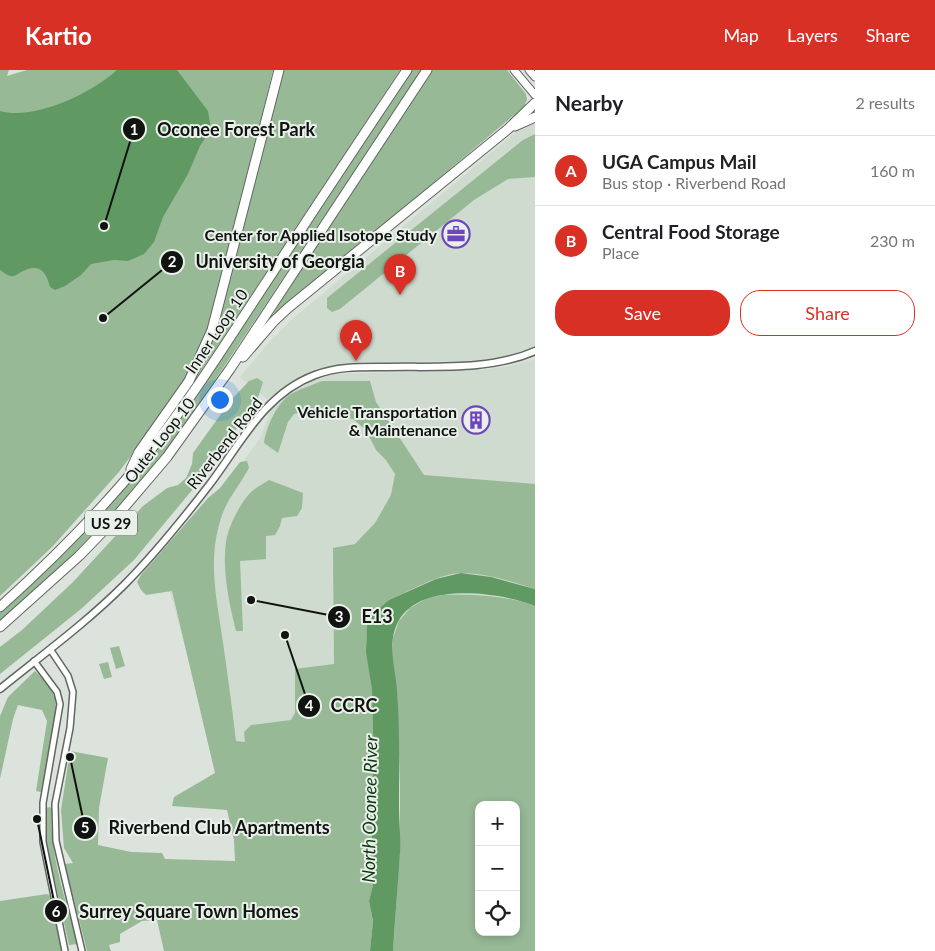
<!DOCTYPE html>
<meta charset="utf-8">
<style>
body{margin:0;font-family:Lato,sans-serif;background:#f6f6f6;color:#202124}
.controls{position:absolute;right:15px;bottom:15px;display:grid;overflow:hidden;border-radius:10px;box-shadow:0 2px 8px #0003}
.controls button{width:45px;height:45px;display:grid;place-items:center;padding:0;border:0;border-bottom:1px solid #e0e0e0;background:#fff;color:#202124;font:25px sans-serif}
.you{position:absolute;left:219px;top:329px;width:18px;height:18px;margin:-12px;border:4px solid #fff;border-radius:50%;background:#1a73e8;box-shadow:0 0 0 8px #1a73e833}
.badge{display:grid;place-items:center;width:32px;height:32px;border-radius:50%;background:#d93025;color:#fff;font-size:16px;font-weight:700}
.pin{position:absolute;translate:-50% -41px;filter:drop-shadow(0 1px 2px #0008)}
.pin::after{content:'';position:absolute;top:26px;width:18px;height:15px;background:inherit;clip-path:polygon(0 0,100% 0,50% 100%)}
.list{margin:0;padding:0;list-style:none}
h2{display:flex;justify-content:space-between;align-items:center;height:65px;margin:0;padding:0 20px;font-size:21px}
h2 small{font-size:16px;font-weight:400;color:#757577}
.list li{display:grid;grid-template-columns:32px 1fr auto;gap:15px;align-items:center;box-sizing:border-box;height:70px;padding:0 20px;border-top:1px solid #e0e0e0}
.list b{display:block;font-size:19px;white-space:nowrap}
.list p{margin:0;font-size:16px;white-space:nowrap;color:#757577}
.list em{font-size:16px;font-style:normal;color:#757577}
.actions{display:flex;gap:10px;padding:15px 20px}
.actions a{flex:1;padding:11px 0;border:1px solid #d93025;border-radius:20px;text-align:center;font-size:18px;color:#d93025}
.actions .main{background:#d93025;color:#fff}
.icon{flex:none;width:28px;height:28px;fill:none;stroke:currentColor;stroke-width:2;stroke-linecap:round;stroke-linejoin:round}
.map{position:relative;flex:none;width:535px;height:881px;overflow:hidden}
header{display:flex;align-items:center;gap:30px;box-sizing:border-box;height:70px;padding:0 25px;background:#d93025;color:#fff}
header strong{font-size:24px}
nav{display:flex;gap:28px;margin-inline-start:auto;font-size:18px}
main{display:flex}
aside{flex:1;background:#fff}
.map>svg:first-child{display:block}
.built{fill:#cedbce}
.green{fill:#97b996;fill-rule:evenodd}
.water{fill:#619962}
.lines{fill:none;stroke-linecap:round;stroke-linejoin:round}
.minor-casing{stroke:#616761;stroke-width:8}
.tertiary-casing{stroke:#616761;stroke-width:9}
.secondary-casing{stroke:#616761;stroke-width:9}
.motorway-casing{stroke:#616761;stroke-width:11}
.minor{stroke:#fff;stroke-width:5}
.tertiary{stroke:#fff;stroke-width:6}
.secondary{stroke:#fff;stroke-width:7}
.motorway{stroke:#fff;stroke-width:9}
.labels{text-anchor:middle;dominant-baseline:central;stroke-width:4;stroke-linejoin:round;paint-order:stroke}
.shield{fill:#e9f0e9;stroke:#515551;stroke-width:1}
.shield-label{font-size:15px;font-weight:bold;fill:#101310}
.poi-label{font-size:16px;font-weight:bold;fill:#101310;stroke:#e9f0e9;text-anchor:end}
.street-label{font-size:16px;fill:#101310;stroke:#e9f0e9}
.water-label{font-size:18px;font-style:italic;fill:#0f3812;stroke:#e9f0e9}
.leader{fill:none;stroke:#101310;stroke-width:2}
.callout-dot{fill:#101310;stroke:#e9f0e9;stroke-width:2}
.mark-label{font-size:15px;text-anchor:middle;font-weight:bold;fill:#fff}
.callout-label{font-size:18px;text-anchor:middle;font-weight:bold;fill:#101310;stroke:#e9f0e9;stroke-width:4;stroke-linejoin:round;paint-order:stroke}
</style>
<header>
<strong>Kartio</strong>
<nav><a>Map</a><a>Layers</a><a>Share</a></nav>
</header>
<main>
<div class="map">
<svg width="535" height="881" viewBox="0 0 535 881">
<rect width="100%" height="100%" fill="#dce3dc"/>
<g class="built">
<polygon points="532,53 535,54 535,277 512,286 486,291 352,292 327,297 309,303 293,311 267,329 240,307 266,276 290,251 522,57"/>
<polygon points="535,289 535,519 507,511 372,646 375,680 372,788 244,792 161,489 223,420 260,368 271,341 289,322 312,311 336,304 482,300 510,296"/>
</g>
<g class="green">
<polygon points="0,0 9,0 7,6 27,0 273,0 221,216 207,265 188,305 160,348 118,403 53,476 0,526"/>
<polygon points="282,0 400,0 180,333 178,331 231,203"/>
<path d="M412,0h10l-241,361 -53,66 -40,44 -38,37 -50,44v-11c64,-55 119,-115 172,-181z"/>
<polygon points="432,0 507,0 526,24 527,30 525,34 526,35 387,152 272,247 280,231"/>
<polygon points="535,64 535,107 508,109 474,130 340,239 332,242 327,238 327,228 523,70"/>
<polygon points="257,308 263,312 257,331 193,419 134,490 81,539 0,604 0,577 22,560 73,512 143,436 167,418 178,415 186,408 192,394 193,383 231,330 249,311"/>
<path d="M322,311h48l6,21 48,73 111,9v105c-23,-7 -48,-16 -73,-16 -22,0 -52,18 -73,27l-6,5 -15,17 -2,21 6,47 1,43 2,25 -3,24v76l-2,9 3,18 -4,16 4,20 -3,30h-206l-7,-31 -15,1 -22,13v8l-11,3 2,6h-24l-22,-87 8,-1 -9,-15 -3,-38 9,-59 38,7 -9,50 -1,37 33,7 31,1 3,6 70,2 -1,-21 -7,-30 -55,-4 2,-9 41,-24 -43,-182 -26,4 -5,-5 -4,-8 4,-7 67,-77 12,-10 20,-26 7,-1 2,7c-9,17 -22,31 -28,50 -14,44 -4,81 2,125 5,33 9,65 13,98l9,1 -1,-10 7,-7 40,-5 4,-7v-44l39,-5 -1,-116 22,-4 20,-21 16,-28 4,-21 -9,-14 -10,-10 -10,-20 -13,-11 -46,-8 -13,3 -6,8 -10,31 -14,-10c2,-16 14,-43 29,-50 9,-5 20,-8 29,-12z"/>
<path d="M269,410l34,13 -1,15 -5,8 -15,2 -2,8 -5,9 -9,1v23l-26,2 3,70h-7c-7,-28 -14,-61 -10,-89 2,-15 14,-38 24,-49 5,-5 13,-9 19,-13z"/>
<path d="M443,525c32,-1 62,0 92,11v345h-142l7,-100v-65l-3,-95 -5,-35 1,-18 6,-17 11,-13 16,-9zM479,735h37v127h-37z"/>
<polygon points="119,576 125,596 116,599 110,578"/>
<polygon points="108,592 112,607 104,609 99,594"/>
<path d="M35,601c9,9 16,16 20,28 4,12 -11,76 -14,93l-5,-1 11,-70 -5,-11 -24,-5 -5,14 -13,60v-63l8,-19z"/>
<path d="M50,737l2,2c-4,40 15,96 26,135l-9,1 -22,-99 -2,-20 1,-18z"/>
<polygon points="47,824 52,827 62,881 0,881 0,831"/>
</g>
<g class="water">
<path d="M117,0h60l31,41 3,18 -11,17 -12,28 -25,43 -9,25 -10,12 -16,7 -14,-1 -23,4 -10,11 -16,11 -10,4 -5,-3c-4,-17 -12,-24 -29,-15 -2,1 -4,3 -7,4 -5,1 -10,-3 -14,-6v-159c34,10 92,-18 117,-41z"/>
<path d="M461,503l30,4 44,12v17c-35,-14 -116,-25 -137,16 -11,21 -3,45 -1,67 3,40 2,79 2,118 0,15 2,30 1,46 -2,32 -5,65 -7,98h-23l3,-30 -4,-20 4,-16 -3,-18 2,-9v-76l3,-25 -2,-24 -1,-43 -6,-38 1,-26c4,-10 14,-20 22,-26l47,-21z"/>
</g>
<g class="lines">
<g class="minor-casing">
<g id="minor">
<polyline points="50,579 68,606 73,622 70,658 55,734 56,771 82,881"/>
<polyline points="34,591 57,622 60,634 43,733 43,772 65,881"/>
</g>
</g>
<g class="tertiary-casing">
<path id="tertiary" d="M0,619c42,-34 86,-66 124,-104 31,-31 59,-66 86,-101 31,-41 54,-90 105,-109 23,-9 47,-8 71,-8 48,-1 104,4 149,-16"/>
</g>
<g class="secondary-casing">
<g id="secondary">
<polyline points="514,0 535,25"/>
<polyline points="529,0 535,7"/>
</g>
</g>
<g class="motorway-casing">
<g id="motorway">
<polyline points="515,56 535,47"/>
<polyline points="243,287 274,251 288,238 508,59 535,33"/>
<polyline points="131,399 139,382 189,311 212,260 279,0"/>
<path d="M0,537c51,-46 100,-95 144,-149 45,-55 82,-115 121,-174 47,-71 94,-143 142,-214"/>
<polyline points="0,557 79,486 110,454 167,387 230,299 427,0"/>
</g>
</g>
<use href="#minor" class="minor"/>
<use href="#tertiary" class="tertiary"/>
<use href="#secondary" class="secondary"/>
<use href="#motorway" class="motorway"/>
</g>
<defs>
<g id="office-ring" transform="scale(1.4375)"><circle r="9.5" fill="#e9f0e9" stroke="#6d45bd" stroke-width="1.5"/><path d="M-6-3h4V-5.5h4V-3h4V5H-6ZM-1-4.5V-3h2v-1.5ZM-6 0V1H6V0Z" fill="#6d45bd"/></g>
<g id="building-ring" transform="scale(1.4375)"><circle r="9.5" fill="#e9f0e9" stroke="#6d45bd" stroke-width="1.5"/><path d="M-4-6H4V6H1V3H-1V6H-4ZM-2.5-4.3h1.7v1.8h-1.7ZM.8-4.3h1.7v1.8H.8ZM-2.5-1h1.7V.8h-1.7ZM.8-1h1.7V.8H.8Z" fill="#6d45bd"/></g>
</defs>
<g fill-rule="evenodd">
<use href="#office-ring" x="456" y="164"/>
<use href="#building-ring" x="476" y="350"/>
</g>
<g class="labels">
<rect class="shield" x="85" y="440.5" width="52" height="25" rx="4"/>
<g class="shield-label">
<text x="111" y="453">US 29</text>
</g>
<g class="poi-label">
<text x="437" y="164">Center for Applied Isotope Study</text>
<text x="457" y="341">Vehicle Transportation<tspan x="457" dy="18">&amp; Maintenance</tspan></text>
</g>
<g class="street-label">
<text transform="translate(216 261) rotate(-56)">Inner Loop 10</text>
<text transform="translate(159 370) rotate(-52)">Outer Loop 10</text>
<text transform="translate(224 373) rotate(-52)">Riverbend Road</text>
</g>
<g class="water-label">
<text transform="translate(369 739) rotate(-89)">North Oconee River</text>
</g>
</g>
<path class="leader" d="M104 156L134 59M103 248L172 192M251 530L339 547M285 565L309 636M70 687L85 758M37 749L56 841"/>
<g class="callout-dot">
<circle cx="104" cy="156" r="5"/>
<circle cx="103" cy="248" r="5"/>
<circle cx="251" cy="530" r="5"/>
<circle cx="285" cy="565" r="5"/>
<circle cx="70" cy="687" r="5"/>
<circle cx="37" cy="749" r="5"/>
<circle cx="134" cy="59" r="12"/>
<circle cx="172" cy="192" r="12"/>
<circle cx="339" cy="547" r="12"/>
<circle cx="309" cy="636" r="12"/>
<circle cx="85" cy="758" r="12"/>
<circle cx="56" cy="841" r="12"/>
</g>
<g class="mark-label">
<text x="134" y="65">1</text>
<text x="172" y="197">2</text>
<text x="339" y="552">3</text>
<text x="309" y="641">4</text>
<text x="85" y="763">5</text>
<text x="56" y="847">6</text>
</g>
<g class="callout-label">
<text x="236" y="66">Oconee Forest Park</text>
<text x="280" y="198">University of Georgia</text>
<text x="377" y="553">E13</text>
<text x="354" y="642">CCRC</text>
<text x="219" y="764">Riverbend Club Apartments</text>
<text x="189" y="848">Surrey Square Town Homes</text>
</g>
</svg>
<div class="controls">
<button>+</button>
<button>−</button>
<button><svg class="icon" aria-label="locate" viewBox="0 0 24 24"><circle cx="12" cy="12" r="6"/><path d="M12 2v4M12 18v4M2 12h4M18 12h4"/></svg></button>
</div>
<div class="you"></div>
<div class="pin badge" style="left:356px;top:291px">A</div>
<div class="pin badge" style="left:400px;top:225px">B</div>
</div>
<aside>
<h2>Nearby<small>2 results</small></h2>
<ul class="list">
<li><span class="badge">A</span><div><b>UGA Campus Mail</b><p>Bus stop · Riverbend Road</p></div><em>160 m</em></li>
<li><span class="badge">B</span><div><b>Central Food Storage</b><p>Place</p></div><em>230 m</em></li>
</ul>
<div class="actions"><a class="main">Save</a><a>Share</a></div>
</aside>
</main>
